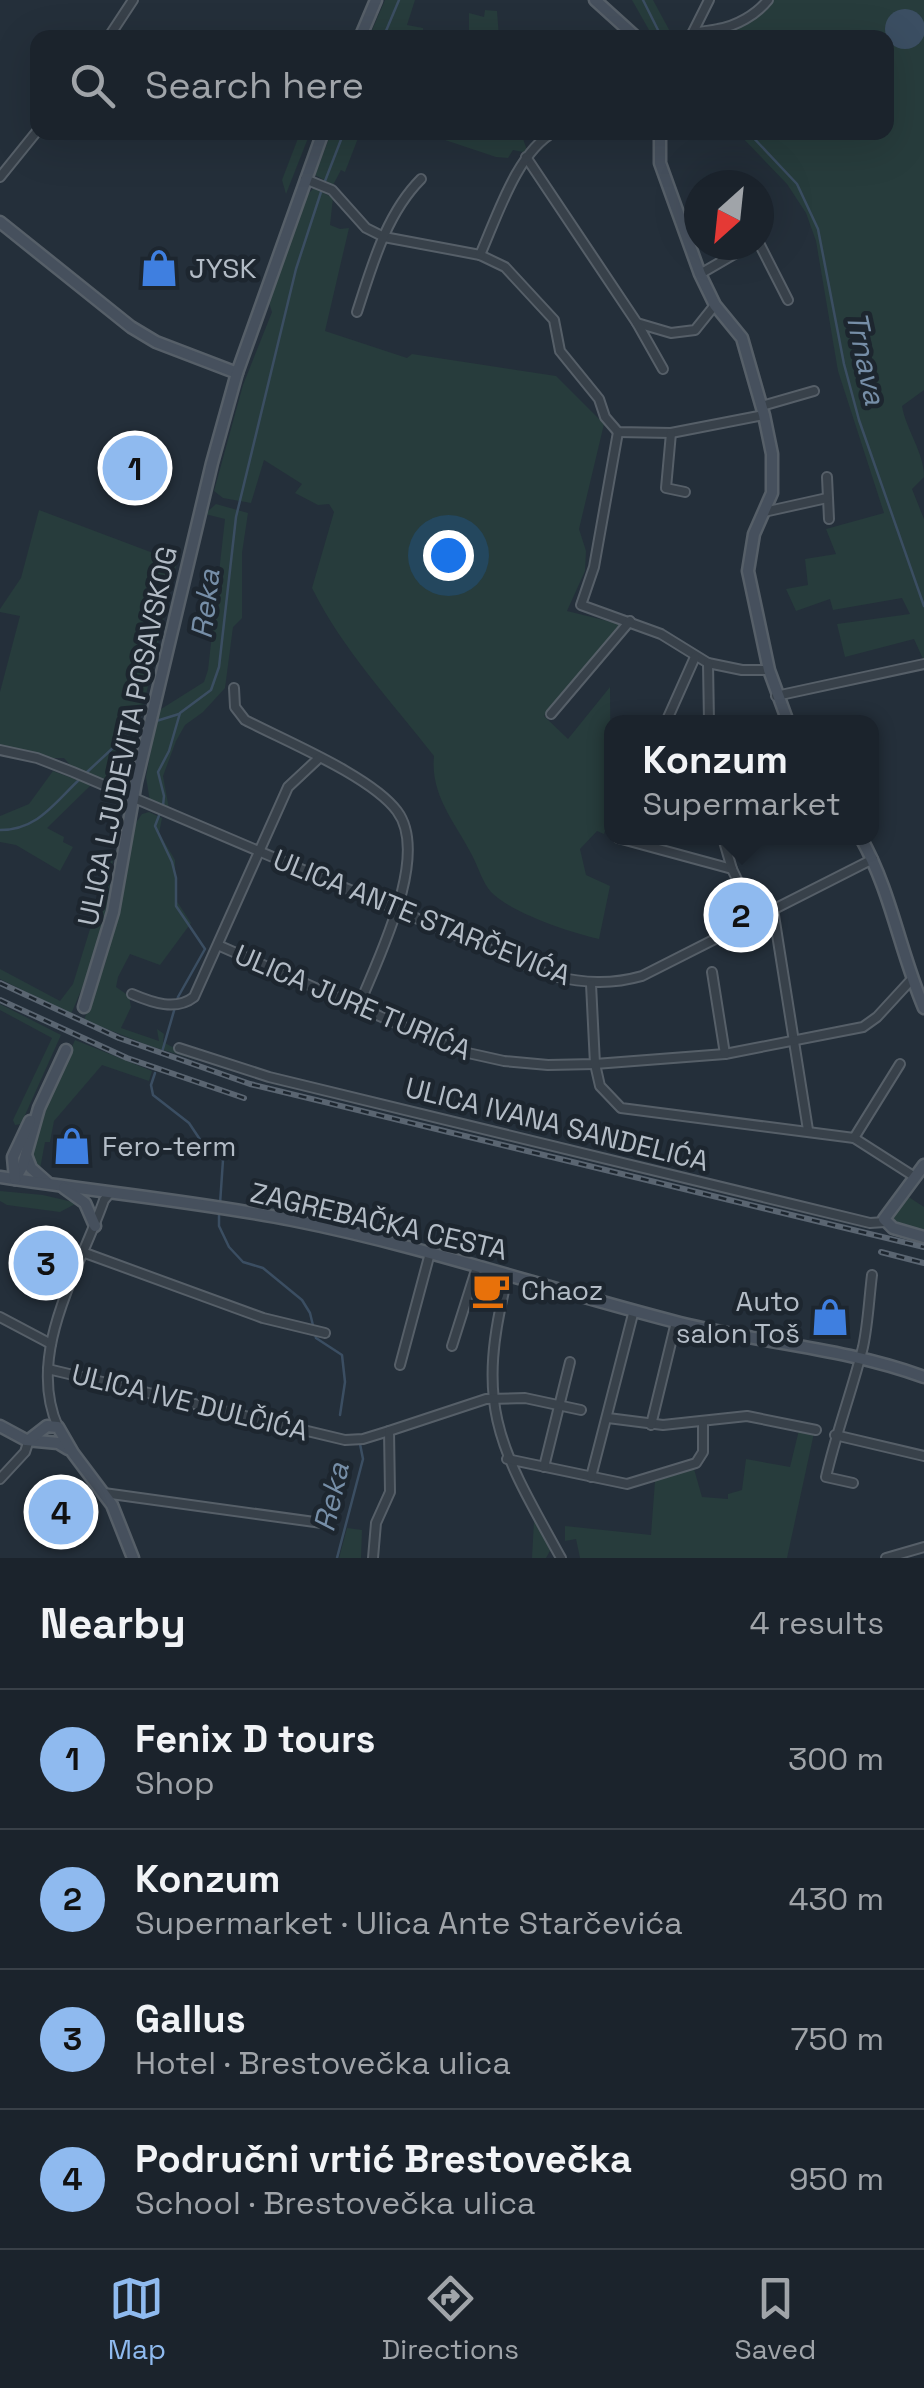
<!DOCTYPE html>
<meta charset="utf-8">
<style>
body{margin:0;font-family:"Space Grotesk",sans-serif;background:#282f38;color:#f1f3f6}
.compass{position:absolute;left:684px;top:170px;width:90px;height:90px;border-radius:50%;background:#1b232c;box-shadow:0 10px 40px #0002;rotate:207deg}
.you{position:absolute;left:448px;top:555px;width:35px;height:35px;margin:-25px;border:8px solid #fff;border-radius:50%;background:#1a73e8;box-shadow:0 0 0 15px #1a73e833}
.badge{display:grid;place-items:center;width:65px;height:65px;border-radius:50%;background:#8fbaef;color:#111;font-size:32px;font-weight:700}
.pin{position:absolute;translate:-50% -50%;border:5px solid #fff;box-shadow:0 2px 10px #0006}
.popup{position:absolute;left:604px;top:715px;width:275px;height:130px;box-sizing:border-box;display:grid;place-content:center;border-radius:20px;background:#1b232c;filter:drop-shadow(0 2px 8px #0005);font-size:32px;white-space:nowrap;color:#a0a4a9}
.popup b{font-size:38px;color:#f1f3f6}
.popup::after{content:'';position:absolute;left:50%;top:100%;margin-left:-20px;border:20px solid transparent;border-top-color:#1b232c}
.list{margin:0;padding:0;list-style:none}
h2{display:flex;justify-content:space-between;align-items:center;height:130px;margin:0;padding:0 40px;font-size:42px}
h2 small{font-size:32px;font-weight:400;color:#a0a4a9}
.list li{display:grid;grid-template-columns:65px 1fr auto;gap:30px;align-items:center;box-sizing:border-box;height:140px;padding:0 40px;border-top:2px solid #394048}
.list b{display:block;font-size:38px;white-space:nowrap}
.list p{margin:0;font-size:32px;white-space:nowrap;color:#a0a4a9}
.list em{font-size:32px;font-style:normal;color:#a0a4a9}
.icon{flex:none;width:55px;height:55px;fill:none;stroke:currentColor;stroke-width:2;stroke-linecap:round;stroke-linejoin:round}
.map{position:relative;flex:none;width:924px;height:1558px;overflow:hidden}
.search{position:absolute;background:#1b232c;box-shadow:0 10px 40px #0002;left:30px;right:30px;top:30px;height:110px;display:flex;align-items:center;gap:25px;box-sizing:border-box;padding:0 35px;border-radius:20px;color:#a0a4a9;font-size:38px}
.sheet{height:690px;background:#1b232c}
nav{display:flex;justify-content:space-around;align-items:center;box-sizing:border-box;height:140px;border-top:2px solid #394048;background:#1b232c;font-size:28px;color:#a0a4a9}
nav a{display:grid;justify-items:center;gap:5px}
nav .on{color:#8fbaef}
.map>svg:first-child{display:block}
.green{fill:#273c3c}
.water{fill:#3b4e62}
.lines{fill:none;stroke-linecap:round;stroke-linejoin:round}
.stream{stroke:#3b4e62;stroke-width:2.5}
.street-casing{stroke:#565f68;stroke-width:12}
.secondary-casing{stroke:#565f68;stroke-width:15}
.street{stroke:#38414a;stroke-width:8}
.secondary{stroke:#46505d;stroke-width:10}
.rail-casing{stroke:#5a6571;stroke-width:6}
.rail{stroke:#1d262f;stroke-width:2.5;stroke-dasharray:8;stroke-linecap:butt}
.labels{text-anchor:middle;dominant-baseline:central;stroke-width:9;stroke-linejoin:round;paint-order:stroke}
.poi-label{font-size:28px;fill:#b3bcc6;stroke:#1d262f;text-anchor:start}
.street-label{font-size:28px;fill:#b3bcc6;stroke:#1d262f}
.water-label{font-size:30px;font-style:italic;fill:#768ea7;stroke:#1d262f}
</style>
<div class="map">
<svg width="924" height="1558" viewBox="0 0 924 1558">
<rect width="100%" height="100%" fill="#242f3a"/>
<g class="green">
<polygon points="385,0 415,0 407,25 423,28 423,37 369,37"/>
<polygon points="632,0 653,0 673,37 653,37"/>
<path d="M773,0h151v390l-22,16c4,24 22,46 22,71l-12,12 12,30v142l-10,-22 -69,18 -8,-33 73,-10 -8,-16 -69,12 -3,-11 -34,12 -10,-22 22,-4 -3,-26 31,-5 -10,-25 58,-16 -46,-142 -22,-130 -10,-28 -19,-29 -49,-51 148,-1v-94h-190c29,-7 57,-14 77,-38z"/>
<polygon points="485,10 497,11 499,37 469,37 469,13 484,17"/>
<polygon points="300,133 310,133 286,194 282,180"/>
<polygon points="331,133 360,133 345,172 341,170 333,185 315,175"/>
<polygon points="424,133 521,133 528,153 513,150 508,158 496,157"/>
<path d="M314,188l19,10 -3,27 10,4 9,-1 -24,103 82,27 5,-4 144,22 48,48 -25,105 7,22 -1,20 -18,40 53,13 -76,92 24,23 42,-52 1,125 -7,22 -7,-3 -17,18 6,26 24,11 -11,53c-28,-6 -88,-26 -108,-47 -8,-9 -13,-25 -18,-35 -17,-34 -43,-61 -39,-101 -42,-54 -92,-107 -122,-168l22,-76 -5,-8 -11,1 -23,-12 7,-9 -38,-24 -13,43 -28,-5 -9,-7 29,-106 29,-73 -3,-9 39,-109z"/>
<polygon points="216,504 248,513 242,553 242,618 233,627 225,688 203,712 185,725 176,741 163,776 169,809 150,801 146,777 158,711 204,682 208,670 225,519 205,514"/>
<polygon points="39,510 177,562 126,780 120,786 73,768 64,758 46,758 0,745 0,692 20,616 0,612 0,609 21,578"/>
<polygon points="53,771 91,785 47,828 64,837 63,842 73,847 60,871 16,845 0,842 0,816 29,804"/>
<polygon points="149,812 162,818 159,833 175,860 176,900 191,923 160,965 130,954 118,977 116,987 129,996 131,1007 121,1028 159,1041 157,1029 164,1034 163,1042 197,1060 150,1046 84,1020 105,964 135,824 142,814"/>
<path d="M113,855c-3,56 -19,108 -42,159l-71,-35v-10l60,32 13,-17z"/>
<polygon points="0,1004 61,1035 21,1124 15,1125 13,1120 52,1038 0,1010"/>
<polygon points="75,1040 152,1071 149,1081 102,1065 54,1121 50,1142 45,1142 40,1169 29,1156 37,1125"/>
<polygon points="0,1191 43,1195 77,1203 60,1212 7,1205 0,1201"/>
<polygon points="907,1196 924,1207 924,1230 892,1221"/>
<polygon points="799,1430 814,1433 787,1558 580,1558 576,1539 565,1541 565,1526 651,1535 655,1481 694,1469 702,1497 728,1499 728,1494 742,1490 746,1459 790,1467"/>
<polygon points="534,1521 551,1549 546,1558 532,1558"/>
<polygon points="347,1528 362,1530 361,1558 339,1558"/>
</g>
<circle class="water" cx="905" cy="29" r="20"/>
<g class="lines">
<g class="stream">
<polyline points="643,0 662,38"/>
<polyline points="383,38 399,0"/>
<polyline points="748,132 797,184 818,229 844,364 859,420 924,606"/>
<polyline points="325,181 344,132"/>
<polyline points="153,722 179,714"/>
<polyline points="86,773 129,733 145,724"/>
<polyline points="163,806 164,796 158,772 169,751 180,713 211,690 219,667 236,517 296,269 322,189"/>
<polyline points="160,813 155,826 172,862 176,878 176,906 205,949 178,997 162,1052"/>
<path d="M0,830c38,0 54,-27 81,-52"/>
<polyline points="155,1073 151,1085 153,1095 189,1123 203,1144 223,1160 220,1204"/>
<polyline points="219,1212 219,1226 229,1247 243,1262 263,1268 302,1300 310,1313 316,1338 342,1355 345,1382 340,1415"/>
<polyline points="337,1558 363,1459 360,1444"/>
</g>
<g class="street-casing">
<g id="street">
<polyline points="693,32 709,0"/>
<polyline points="108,38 133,0"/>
<path d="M686,38c10,-8 20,-6 32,-9 18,-3 38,-14 50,-29"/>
<polyline points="526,157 637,323 671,333 695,330 715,305"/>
<polyline points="0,177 38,130"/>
<polyline points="305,179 332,190 366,228 384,237 480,255 505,267 554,320 560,351 599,399 605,417 618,432 671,433 764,415"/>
<polyline points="759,243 788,300"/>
<path d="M480,255c17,-38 37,-103 74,-123"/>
<polyline points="700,274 750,245"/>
<path d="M357,312c15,-46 29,-98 64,-133"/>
<polyline points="637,323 663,369"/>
<polyline points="762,406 814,391"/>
<polyline points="618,432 594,567 581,605 661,634 708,663 742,670 769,670"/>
<polyline points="671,433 666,488 685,492"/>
<polyline points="827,477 829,519"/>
<polyline points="764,512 827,498"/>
<polyline points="708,663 709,722"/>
<path d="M234,688l1,19 10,13c40,21 126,56 152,91 34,45 -21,151 -39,197"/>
<polyline points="776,696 924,664"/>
<polyline points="551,714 630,621"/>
<polyline points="666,722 695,657"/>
<path d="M0,750l37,8 36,14 479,204c33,7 58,9 90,0l231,-117"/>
<polyline points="618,838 732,869"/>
<polyline points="723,838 732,869 755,917"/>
<polyline points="773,909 808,1130"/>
<polyline points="220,946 459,1051 504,1061 548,1065 595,1064 725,1054 863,1027 877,1017 912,979"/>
<polyline points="712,972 725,1054"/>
<polyline points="591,984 595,1064 600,1086 621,1108 854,1138 915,1177"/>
<path d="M132,994c21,9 44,17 62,3l94,-210 31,-29"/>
<polyline points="179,1048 269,1077 870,1223 885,1222"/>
<polyline points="854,1138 900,1064"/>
<polyline points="85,1253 263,1318 325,1333"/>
<path d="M508,1275c-34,132 -10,170 53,283"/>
<polyline points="0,1317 51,1344"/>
<polyline points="452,1346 477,1267"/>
<polyline points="400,1365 430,1253"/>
<polyline points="48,1369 345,1440 363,1439 389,1431"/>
<polyline points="608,1418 663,1425 747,1416 816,1430"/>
<polyline points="651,1425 676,1322"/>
<path d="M58,1427c-33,-74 22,-158 46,-227l6,-7"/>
<polyline points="835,1435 924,1456"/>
<polyline points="507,1459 627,1484 696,1463 703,1452 703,1422"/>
<polyline points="544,1467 570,1362"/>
<polyline points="591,1477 634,1310"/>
<polyline points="0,1479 25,1452 29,1440"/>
<path d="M853,1483l-27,-6c10,-44 26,-86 37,-130 5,-23 6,-48 9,-72"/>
<polyline points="104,1493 329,1524"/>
<polyline points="373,1558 376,1523 390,1492 389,1431 486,1399 525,1398 581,1410"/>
<polyline points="886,1558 924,1547"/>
</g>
</g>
<g class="secondary-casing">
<g id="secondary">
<polyline points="595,0 637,38"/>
<polyline points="360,38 376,0"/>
<polyline points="660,132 660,163 700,274 715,305 742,338 764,415 772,454 772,493 754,534 748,571 769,670 788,722"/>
<polyline points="0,222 131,327 156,342 237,373"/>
<path d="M861,838c30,53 39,114 63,170"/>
<polyline points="84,1007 113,912 136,782 212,463 237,373 323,132"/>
<polyline points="26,1155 31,1168 48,1183"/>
<polyline points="924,1165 884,1219 893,1228 924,1237"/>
<path d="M0,1177c97,15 195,24 292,43 132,26 258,70 388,103 81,20 165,25 244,54"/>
<polyline points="15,1179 23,1165 39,1108 66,1050"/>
<polyline points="15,1179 13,1157 30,1121"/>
<polyline points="64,1188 85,1203 95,1226"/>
<polyline points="0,1426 26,1440 58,1443 68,1449"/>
<polyline points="29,1440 47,1426 58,1427 73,1453 112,1505 133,1558"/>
</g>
</g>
<use href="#street" class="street"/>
<use href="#secondary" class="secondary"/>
<g class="rail-casing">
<g id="rail">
<polyline points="0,983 119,1038 250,1084 924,1247"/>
<polyline points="0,1000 127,1058 244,1098"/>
<polyline points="881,1252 924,1263"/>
</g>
</g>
<use href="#rail" class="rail"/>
</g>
<defs>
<g id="shop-bare" transform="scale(3)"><path d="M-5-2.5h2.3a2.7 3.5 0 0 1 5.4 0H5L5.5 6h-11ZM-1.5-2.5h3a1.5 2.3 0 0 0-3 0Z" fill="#3f7fe0" stroke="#1d262f" stroke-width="2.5" paint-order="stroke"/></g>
<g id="cafe-bare" transform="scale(3)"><path d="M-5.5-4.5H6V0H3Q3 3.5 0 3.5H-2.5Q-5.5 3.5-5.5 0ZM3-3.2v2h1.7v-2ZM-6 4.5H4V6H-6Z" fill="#e8710a" stroke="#1d262f" stroke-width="2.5" paint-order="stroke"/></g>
</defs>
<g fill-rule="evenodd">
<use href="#shop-bare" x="159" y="268"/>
<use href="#shop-bare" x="72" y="1146"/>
<use href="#cafe-bare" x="491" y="1290"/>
<use href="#shop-bare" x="830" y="1317"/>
</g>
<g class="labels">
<g class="poi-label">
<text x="189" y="268">JYSK</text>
<text x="102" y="1146">Fero-term</text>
<text x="521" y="1290">Chaoz</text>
<text x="800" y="1301" text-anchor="end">Auto<tspan x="800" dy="32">salon Toš</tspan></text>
</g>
<g class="street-label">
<text transform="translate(127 736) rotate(-78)">ULICA LJUDEVITA POSAVSKOG</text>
<text transform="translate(422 917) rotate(22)">ULICA ANTE STARČEVIĆA</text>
<text transform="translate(353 1002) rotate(23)">ULICA JURE TURIĆA</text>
<text transform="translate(557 1124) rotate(14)">ULICA IVANA SANDELIĆA</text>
<text transform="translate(379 1221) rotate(13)">ZAGREBAČKA CESTA</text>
<text transform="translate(190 1402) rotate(14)">ULICA IVE DULČIĆA</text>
</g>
<g class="water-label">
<text transform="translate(866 358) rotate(78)">Trnava</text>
<text transform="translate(205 604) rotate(-83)">Reka</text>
<text transform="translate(331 1497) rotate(-77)">Reka</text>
</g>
</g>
</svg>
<svg class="compass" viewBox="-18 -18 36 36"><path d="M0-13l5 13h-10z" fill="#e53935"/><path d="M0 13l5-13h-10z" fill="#a0a4a9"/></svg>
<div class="you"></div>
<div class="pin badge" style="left:135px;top:468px">1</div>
<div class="pin badge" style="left:741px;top:915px">2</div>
<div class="popup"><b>Konzum</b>Supermarket</div>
<div class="pin badge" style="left:46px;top:1263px">3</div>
<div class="pin badge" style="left:61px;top:1512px">4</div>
<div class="search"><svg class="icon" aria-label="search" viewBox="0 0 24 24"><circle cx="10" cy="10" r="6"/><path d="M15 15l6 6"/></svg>Search here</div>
</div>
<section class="sheet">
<h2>Nearby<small>4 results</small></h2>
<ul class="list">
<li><span class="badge">1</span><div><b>Fenix D tours</b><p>Shop</p></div><em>300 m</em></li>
<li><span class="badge">2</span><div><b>Konzum</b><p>Supermarket · Ulica Ante Starčevića</p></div><em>430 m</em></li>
<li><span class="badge">3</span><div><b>Gallus</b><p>Hotel · Brestovečka ulica</p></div><em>750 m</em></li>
<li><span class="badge">4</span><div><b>Područni vrtić Brestovečka</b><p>School · Brestovečka ulica</p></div><em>950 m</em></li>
</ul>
</section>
<nav>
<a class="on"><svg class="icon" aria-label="map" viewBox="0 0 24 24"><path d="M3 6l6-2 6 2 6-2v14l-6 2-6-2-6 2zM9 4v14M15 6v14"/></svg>Map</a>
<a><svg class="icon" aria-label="directions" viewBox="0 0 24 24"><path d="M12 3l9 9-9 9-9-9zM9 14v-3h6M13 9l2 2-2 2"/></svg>Directions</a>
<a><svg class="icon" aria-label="saved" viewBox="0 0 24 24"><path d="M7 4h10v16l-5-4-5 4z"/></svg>Saved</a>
</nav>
